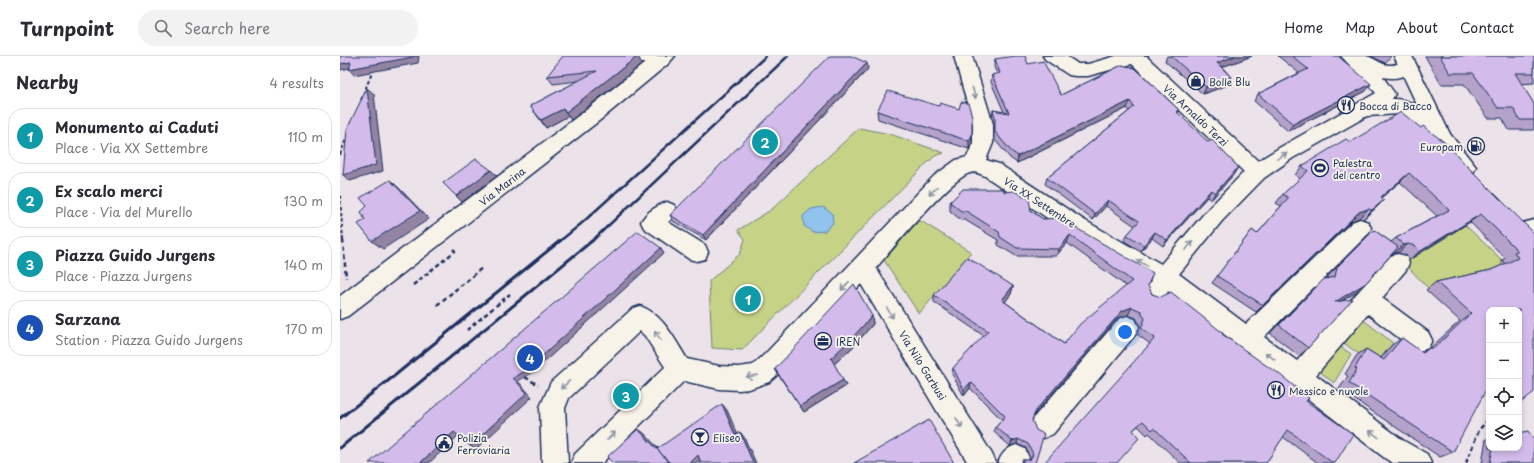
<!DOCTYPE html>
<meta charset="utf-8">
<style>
body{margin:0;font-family:"Playpen Sans",sans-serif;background:#f2f2f3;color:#2b2b33}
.controls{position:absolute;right:12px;bottom:12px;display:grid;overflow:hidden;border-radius:8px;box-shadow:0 2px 6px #0003}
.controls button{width:36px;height:36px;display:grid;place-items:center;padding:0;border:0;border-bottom:1px solid #e1e1e2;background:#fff;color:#2b2b33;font:20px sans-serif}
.you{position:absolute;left:785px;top:276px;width:14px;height:14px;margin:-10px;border:3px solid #fff;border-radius:50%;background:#1a73e8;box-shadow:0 0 0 6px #1a73e833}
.badge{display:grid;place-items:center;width:26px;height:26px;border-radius:50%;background:#1b2f5e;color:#fff;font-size:13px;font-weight:700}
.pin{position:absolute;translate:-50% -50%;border:2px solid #fff;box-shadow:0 1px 4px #0006}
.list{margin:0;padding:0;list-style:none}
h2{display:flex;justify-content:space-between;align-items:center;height:52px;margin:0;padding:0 16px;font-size:17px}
h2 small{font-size:13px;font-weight:400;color:#7c7c81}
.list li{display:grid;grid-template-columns:26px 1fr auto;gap:12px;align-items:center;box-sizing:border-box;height:56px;margin:0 8px 8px;padding:0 8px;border:1px solid #e1e1e2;border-radius:16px}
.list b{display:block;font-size:15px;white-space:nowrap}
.list p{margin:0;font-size:13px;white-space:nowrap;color:#7c7c81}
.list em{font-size:13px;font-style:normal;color:#7c7c81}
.icon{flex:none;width:22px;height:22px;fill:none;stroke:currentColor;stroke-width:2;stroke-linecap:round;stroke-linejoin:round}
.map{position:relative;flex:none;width:1194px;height:407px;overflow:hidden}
header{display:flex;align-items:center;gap:24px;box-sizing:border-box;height:56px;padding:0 20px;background:#fff;border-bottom:1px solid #e1e1e2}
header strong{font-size:19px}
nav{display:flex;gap:22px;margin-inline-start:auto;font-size:14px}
.search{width:280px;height:36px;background:#f2f2f3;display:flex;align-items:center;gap:10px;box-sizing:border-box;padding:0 14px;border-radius:22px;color:#7c7c81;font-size:15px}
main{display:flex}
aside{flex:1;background:#fff}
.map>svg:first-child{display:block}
.green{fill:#c6d387;stroke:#708172}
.water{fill:#90c3ed;stroke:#6188b4}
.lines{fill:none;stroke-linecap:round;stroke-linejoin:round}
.minor-casing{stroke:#1b2f5e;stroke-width:3}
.major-casing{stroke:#1b2f5e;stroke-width:3}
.path-far1{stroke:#1b2f5e;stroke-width:2;stroke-dasharray:3.5 2.5;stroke-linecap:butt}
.path{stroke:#1b2f5e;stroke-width:2.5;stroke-dasharray:4.5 3;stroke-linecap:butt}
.minor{fill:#f7f3e8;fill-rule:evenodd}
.major{fill:#f7f3e8;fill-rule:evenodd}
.rail-far1{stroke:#1b2f5e;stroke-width:2.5}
.rail{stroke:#1b2f5e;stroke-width:3}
.wall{fill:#b5a2ca;stroke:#1b2f5e}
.shaded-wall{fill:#9484a4;stroke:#1b2f5e}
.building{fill:#d3bceb;stroke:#1b2f5e}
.oneway{stroke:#8991a3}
.labels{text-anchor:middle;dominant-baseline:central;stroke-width:3.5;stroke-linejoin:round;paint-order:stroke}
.poi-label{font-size:10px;fill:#1b2f5e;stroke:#f7f3e8;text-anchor:start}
.street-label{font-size:10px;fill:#1b2f5e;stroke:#f7f3e8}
</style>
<header>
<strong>Turnpoint</strong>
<div class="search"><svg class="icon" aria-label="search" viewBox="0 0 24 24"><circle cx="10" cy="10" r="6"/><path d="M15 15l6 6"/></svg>Search here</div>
<nav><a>Home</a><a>Map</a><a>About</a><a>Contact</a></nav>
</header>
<main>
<aside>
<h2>Nearby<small>4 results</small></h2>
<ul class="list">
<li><span class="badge" style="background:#0f9aa8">1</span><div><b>Monumento ai Caduti</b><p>Place · Via XX Settembre</p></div><em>110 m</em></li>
<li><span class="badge" style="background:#0f9aa8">2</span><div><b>Ex scalo merci</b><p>Place · Via del Murello</p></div><em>130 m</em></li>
<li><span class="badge" style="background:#0f9aa8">3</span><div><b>Piazza Guido Jurgens</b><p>Place · Piazza Jurgens</p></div><em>140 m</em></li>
<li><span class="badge" style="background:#1a4fb4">4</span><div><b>Sarzana</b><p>Station · Piazza Guido Jurgens</p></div><em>170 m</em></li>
</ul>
</aside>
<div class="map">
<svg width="1194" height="407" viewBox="0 0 1194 407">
<rect width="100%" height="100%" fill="#ece2e9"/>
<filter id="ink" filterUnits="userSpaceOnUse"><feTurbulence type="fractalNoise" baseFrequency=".025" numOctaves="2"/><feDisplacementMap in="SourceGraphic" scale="8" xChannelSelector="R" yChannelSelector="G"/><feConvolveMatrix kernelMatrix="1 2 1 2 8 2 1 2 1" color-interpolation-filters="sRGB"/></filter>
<g filter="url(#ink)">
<g class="green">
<polygon points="519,72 550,78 604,97 595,100 587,107 402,294 372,292 369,225 400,198 405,183 398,174 431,154"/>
<polygon points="579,164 631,196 579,258 544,204"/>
<polygon points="1122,166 1162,204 1161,212 1088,232 1064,207"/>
<polygon points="1021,262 1053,287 1034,309 1001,285"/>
<polygon points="998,289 1011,298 994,327 979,315"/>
</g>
<polygon class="water" points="483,151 492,157 493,167 485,175 473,176 464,170 463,160 471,153"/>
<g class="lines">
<g class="minor-casing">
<g id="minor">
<polygon points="288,0 335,0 328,8 264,61 8,260 0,263 0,240 250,51 305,7 291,4"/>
<path d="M614,0h18l21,68v19l-7,17 13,4 85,56 77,44 47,-55 36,-37 -112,-108 -44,12h-13l-6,-1 -23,-15 -3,-4h23l12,8h10l28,-8h32l-1,1 111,104 21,-13 97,-55 -35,-37c8,0 18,0 25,0 9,2 15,9 24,9 10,1 11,-8 23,-4l3,4c-7,12 -21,15 -33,12l12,17 -3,5c25,-1 40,19 57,34l3,5 -3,5 -7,2 -7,-2 -21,-20 -14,-9 -33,2 -74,42 -29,20 -42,43 -43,53 67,50 106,-102 8,-3 8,3 3,6 -3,6 -42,42 1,2 -3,7 -10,2 -50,50 33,24 93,-105 8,-2 8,2 3,7 -3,7 -24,28 46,34 4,8 -4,8 -8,3 -8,-3 -44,-34 -52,61 88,66 23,13 4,9h-38l-7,-4 -218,-168 -4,9 -8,3 -8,-3 -3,-7 6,-13 -83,-48 -83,-56c-5,-2 -10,-5 -15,-3 -19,5 -78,76 -94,95l116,186 4,9h-28l-107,-179 -77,85 -15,13 -20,7 -10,1 -20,-1 -35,-8 -82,82h-31l4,-9 90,-87 -20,-31 -5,-5 -71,67 -4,10 3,55h-26l-2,-56 11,-25 81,-73 8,-3c23,8 35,34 47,53l32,7 20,1 14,-2 13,-12 168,-177 22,-16 11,-3 6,-14v-19z"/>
<path d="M327,146l7,3 4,6 -4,6 -6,5 37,23 3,7 -3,7 -8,2 -8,-2 -45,-31 -3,-6c5,-10 16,-16 26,-20z"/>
<polygon points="1194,164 1194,182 1186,183 1178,180 1175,174 1178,168"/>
<polygon points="787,260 795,263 799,271 795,279 713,378 704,382 695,378 691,369 695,360 779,263"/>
<path d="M676,389l9,4 4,9 -2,5h-29c4,-10 8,-14 18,-18z"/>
</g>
</g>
<g class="major-casing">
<polygon id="major" points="1054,0 1072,0 1110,78 1136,111 1133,117 1126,119 1119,117 1095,87"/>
</g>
<g class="path-far1">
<polyline points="21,44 33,14"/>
<polyline points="0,99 6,83"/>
<polyline points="0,139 3,185"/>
</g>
<g class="path">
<polyline points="3,184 6,222"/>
<polyline points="73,229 115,195 113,193"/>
<polyline points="97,249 142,212"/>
<polyline points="127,274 170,238"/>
<polyline points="185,321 198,329"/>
<polyline points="1126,407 1139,374 1149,362"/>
</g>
<use href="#minor" class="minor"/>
<use href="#major" class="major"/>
<g class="rail-far1">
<polyline points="220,185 242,167 426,0"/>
<polyline points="252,185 448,0"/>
</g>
<g class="rail">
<polyline points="0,362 53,321 221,184"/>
<polyline points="0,392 253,184"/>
</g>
</g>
<g class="wall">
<polygon points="827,0 912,0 882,11 891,21 888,29 863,38 825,5"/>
<polygon points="938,0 998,0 1026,35 948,75 914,45 918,38 959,17"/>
<polygon points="1031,0 1051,0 1045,7"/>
<polygon points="1085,0 1194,0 1194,27 1181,28 1194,48 1194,73 1193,74 1169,74 1162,62 1148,62 1124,28 1101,28"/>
<polygon points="655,3 688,8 721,39 782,9 839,54 838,57 894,118 871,144 867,141 823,190 812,182 801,195 784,185 787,179 795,170 766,150 753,164 705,128 707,122 789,55 787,52 677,107 670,102 654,83 654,68 652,61 653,54 664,56 651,26 652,19 657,18 654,11"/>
<polygon points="302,8 231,64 228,60 206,72 190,50 238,25 213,28 207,20"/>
<polygon points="528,13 366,184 333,165 330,159"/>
<polygon points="537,55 632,79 632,87 629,93 538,63"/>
<polygon points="1010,86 1126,109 1194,177 1179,254 1113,396 1100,401 999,333 1008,320 1005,318 1017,299 1026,293 1041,302 1052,289 1062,282 1082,297 1089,292 1090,292 1120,265 1086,234 1096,226 1151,214 1165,208 1162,204 1165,202 1130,166 1069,204 1066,199 1058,197 1053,197 1026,227 1016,236 1002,245 968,292 959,300 930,277 984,223 987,223 988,220 1034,174 1051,186 1056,182 1097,160 1060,126 1042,141 1036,152 1023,163 1019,162 1011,165 916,256 872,227 912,174 917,178 941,150 936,147 943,138 960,123 955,119 962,110"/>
<polygon points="664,136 703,163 719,162 808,229 812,238 882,278 966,345 995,407 978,407 943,381 926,407 840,407 809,377 807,379 798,370 793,374 777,407 810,288 797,278 800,270 796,262 788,259 778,262 694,359 692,364 695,407 681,407 682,404 690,404 690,403 686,392 677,388 670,390 654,376 656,371 662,364 630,332 624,340 612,318 613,312 644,280 594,246 594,239 673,230 671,238 665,246 724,288 786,230 727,187 716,200 676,200 658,189 658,184 625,164 621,164 610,155 610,146"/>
<polygon points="532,260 533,268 513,291 494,308 506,330 464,356 439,320 435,313"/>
<polygon points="1149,382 1149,392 1179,392 1194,407 1142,407 1146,383"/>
</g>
<g class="shaded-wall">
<polygon points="74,0 79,0 78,7 14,19 9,13"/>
<polygon points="298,0 302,8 231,64 226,56"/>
<polygon points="895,0 912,0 874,14 877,7"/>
<polygon points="11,6 16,11 0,14 0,8"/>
<polygon points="527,7 528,13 366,184 363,179"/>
<polygon points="891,21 888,29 863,38 866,31"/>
<polygon points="1031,28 1026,35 948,75 953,68"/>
<polygon points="27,32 34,38 43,115 10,125 3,119"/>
<polygon points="790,45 787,52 677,107 678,100"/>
<polygon points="223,53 228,60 206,72 201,64"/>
<polygon points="632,79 632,87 629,93 629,85"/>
<polygon points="898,111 894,118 871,144 875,137"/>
<polygon points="151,114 157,120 122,146 116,140"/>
<polygon points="1069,117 1060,126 1032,149 1041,141"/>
<polygon points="50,124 59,132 89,163 43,193 32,185"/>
<polygon points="871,134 867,141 823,190 827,184"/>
<polygon points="768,144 766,150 753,164 755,158"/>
<polygon points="1044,144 1036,152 1023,163 1032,154"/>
<polygon points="1028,153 1019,162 1011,165 916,256 1019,156"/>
<polygon points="1141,158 1130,166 1069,204 1079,196"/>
<polygon points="815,176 812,182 801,195 804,189"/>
<polygon points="730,179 727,187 716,200 719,193"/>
<polygon points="1068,188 1058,197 1054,197 1064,189"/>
<polygon points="321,192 324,197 192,317 178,325 192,341 136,393 130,390 173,322"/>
<polygon points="1026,227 1016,236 985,255 995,246"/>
<polygon points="673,230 671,238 661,251 662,244"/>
<polygon points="792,251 788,259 778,262 694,359 696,354 782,255"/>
<polygon points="532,260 533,268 513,291 493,309 491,302"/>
<polygon points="503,324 506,330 464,356 460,350"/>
<polygon points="631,326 630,332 624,340 624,334"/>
<polygon points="382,348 387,354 400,384 395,379"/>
<polygon points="298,373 304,377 332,407 325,407"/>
<polygon points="114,376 119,379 89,407 80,407"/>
<polygon points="400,376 404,381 416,407 413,407"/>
<polygon points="678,383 677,388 670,390 672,385"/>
<polygon points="358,399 361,407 350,407"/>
</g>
<g class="building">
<polygon points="0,0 74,0 73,1 9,13 11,6 0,8"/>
<polygon points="223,0 298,0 226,56 223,53 201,64 190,50 257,15 207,20"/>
<polygon points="490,0 511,0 527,7 363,179 330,159"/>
<polygon points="675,0 685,0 688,8 703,5 721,39 782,9 795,12 839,54 837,56 868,86 872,84 898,111 875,137 871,134 827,184 815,176 804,189 787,179 799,165 768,144 755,158 707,122 794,51 790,45 678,100 671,95 655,76 655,61 653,54 669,57 652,19 660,17 655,3"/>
<polygon points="831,0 895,0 877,7 891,21 866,31"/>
<polygon points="952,0 998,0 1031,28 953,68 918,38 968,13"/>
<polygon points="1100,0 1194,0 1194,17 1175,17 1194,48 1194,64 1180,64 1173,52 1158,52 1133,17 1110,17"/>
<polygon points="27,32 36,109 3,119 7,73"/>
<polygon points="548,35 599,50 600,47 619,53 621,46 628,47 632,60 632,79 629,85 537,55"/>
<polygon points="1061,56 1081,72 1083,70 1108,89 1126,109 1194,177 1194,336 1179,348 1179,254 1149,254 1149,328 1113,396 1009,327 1017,313 1015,312 1026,293 1044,304 1062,282 1083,297 1089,292 1094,292 1131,257 1096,226 1151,214 1178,202 1174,196 1178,195 1141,158 1079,196 1076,190 1068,188 1064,189 1056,182 1109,154 1069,117 1041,141 1044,144 1032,154 1028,153 1019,156 923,249 877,220 912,174 917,178 948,142 943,138 968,115 962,110 1006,83 1010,86"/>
<polygon points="136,103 151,114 116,140 103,127"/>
<polygon points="50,124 80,155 32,185 18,168 25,164 21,156 27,150 20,142"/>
<polygon points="623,133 664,133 664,136 674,135 689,143 691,155 703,163 719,162 813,217 808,229 812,238 821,241 831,236 883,277 882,278 934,315 934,314 969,342 966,345 1013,378 995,407 993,407 948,374 926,407 851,407 814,372 812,374 803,365 793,374 799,382 777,407 704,407 815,282 801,272 805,263 801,255 792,251 782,255 696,354 692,364 696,374 704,378 695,407 684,407 682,404 690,404 693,398 688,388 678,383 672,385 656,371 665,360 631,326 624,334 613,312 648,275 594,239 627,201 673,230 662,244 724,288 740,268 792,225 730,179 719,193 677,192 660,181 659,176 626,155 621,155 610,146"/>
<polygon points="1034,174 1058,191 1026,227 995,246 1013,243 968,292 939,269 984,223 995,221 997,211"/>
<polygon points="298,175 321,192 187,314 173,322 187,337 130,390 114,376 80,407 29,407"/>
<polygon points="514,228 532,260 510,284 491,302 503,324 460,350 435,313"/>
<polygon points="382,348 395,379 400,376 413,407 361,407 358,399 350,407 330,407 317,393"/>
<polygon points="589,364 614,407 514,407"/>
<polygon points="298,373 328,405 325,407 273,407 267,401"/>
<polygon points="1188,375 1194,383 1194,407 1150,407 1153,392 1179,392 1179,377"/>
</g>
<defs><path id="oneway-shaft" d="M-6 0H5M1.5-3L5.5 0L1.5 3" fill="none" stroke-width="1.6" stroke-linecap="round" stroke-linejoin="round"/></defs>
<g class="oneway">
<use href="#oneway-shaft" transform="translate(634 37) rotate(74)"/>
<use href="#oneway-shaft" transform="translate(942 100) rotate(-33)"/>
<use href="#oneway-shaft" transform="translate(593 135) rotate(133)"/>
<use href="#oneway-shaft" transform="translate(849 190) rotate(-51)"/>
<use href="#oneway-shaft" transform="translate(802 207) rotate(-149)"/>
<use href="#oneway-shaft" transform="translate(505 230) rotate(133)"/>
<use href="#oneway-shaft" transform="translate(550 257) rotate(58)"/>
<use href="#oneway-shaft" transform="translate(318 280) rotate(-125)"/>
<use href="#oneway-shaft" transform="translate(930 300) rotate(-143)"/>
<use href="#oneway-shaft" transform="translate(412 320) rotate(169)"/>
<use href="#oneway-shaft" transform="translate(225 329) rotate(137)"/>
<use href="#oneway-shaft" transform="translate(619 367) rotate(58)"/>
<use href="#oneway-shaft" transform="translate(1034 378) rotate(-143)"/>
<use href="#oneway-shaft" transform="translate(271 380) rotate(-45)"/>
</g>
</g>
<defs>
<g id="shop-ring" transform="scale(0.9)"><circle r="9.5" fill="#f7f3e8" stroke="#1b2f5e" stroke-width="1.5"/><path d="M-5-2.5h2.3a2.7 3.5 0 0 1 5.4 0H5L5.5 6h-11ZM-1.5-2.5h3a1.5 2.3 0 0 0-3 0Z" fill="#1b2f5e"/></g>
<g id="restaurant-ring" transform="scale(0.9)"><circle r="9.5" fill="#f7f3e8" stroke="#1b2f5e" stroke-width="1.5"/><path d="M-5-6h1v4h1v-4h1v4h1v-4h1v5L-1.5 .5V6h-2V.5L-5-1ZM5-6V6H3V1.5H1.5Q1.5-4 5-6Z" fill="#1b2f5e"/></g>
<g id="fuel-ring" transform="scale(0.9)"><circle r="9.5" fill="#f7f3e8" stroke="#1b2f5e" stroke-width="1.5"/><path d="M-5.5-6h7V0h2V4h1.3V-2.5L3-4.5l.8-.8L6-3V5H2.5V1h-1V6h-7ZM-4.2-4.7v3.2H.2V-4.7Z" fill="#1b2f5e"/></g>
<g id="stadium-ring" transform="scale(0.9)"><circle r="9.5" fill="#f7f3e8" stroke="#1b2f5e" stroke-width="1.5"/><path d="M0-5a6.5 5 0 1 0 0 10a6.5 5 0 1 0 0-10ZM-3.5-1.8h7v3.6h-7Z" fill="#1b2f5e"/></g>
<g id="office-ring" transform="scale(0.9)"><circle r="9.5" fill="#f7f3e8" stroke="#1b2f5e" stroke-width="1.5"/><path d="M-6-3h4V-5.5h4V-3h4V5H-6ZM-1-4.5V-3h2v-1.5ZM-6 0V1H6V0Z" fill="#1b2f5e"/></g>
<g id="bar-ring" transform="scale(0.9)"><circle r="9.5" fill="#f7f3e8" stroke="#1b2f5e" stroke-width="1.5"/><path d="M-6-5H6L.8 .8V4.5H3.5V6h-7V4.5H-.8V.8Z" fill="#1b2f5e"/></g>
<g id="civic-ring" transform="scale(0.9)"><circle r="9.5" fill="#f7f3e8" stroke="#1b2f5e" stroke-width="1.5"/><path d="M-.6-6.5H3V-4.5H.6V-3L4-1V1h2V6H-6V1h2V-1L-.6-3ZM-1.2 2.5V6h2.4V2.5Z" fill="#1b2f5e"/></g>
</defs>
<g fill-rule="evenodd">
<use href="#shop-ring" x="856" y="25"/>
<use href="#restaurant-ring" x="1006" y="49"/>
<use href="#fuel-ring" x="1136" y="90"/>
<use href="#stadium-ring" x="980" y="112"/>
<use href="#office-ring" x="483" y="285"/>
<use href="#restaurant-ring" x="936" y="334"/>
<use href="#bar-ring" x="360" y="381"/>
<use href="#civic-ring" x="104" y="387"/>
</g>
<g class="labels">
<g class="poi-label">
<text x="869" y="25">Bolle Blu</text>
<text x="1019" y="49">Bocca di Bacco</text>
<text x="1123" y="90" text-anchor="end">Europam</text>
<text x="993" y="106">Palestra<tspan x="993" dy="12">del centro</tspan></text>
<text x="496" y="285">IREN</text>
<text x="949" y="334">Messico e nuvole</text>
<text x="117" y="381">Polizia<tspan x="117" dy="12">Ferroviaria</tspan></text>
<text x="373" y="381">Eliseo</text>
</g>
<g class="street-label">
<text transform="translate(856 59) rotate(43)">Via Arnaldo Terzi</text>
<text transform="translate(162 130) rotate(-38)">Via Marina</text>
<text transform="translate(700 146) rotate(33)">Via XX Settembre</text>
<text transform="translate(583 309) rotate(58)">Via Nilo Garbusi</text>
</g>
</g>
</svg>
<div class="controls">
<button>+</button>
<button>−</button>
<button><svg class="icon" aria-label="locate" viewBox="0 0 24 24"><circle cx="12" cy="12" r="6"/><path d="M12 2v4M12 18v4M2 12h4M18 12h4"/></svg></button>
<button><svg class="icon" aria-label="layers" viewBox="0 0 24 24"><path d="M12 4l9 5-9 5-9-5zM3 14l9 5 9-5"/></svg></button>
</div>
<div class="you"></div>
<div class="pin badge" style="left:408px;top:243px;background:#0f9aa8">1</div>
<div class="pin badge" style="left:425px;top:86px;background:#0f9aa8">2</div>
<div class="pin badge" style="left:286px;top:340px;background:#0f9aa8">3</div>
<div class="pin badge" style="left:190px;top:302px;background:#1a4fb4">4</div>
</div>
</main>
